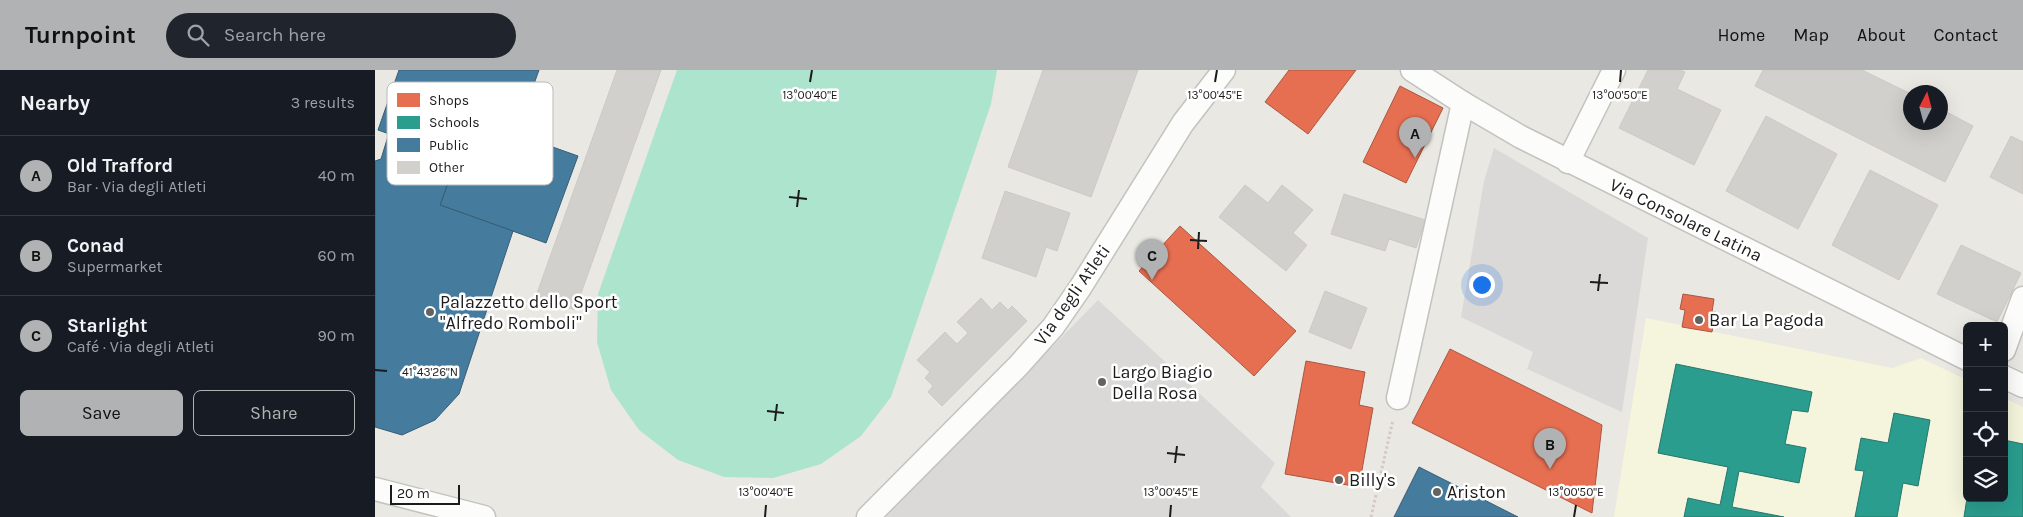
<!DOCTYPE html>
<meta charset="utf-8">
<style>
body{margin:0;font-family:Karla,sans-serif;background:#20242c;color:#f1f3f6}
.controls{position:absolute;right:15px;bottom:15px;display:grid;overflow:hidden;border-radius:8px;box-shadow:0 5px 20px #0002}
.controls button{width:45px;height:45px;display:grid;place-items:center;padding:0;border:0;border-bottom:1px solid #363941;background:#171b24;color:#f1f3f6;font:25px sans-serif}
.compass{position:absolute;left:1528px;top:15px;width:45px;height:45px;border-radius:50%;background:#171b24;box-shadow:0 5px 20px #0002;rotate:6deg}
.scale{position:absolute;left:15px;bottom:12px;width:70px;box-sizing:border-box;padding-left:5px;border:2px solid #1b1b1b;border-top:0;font-size:14px;line-height:18px;white-space:nowrap;color:#1b1b1b;-webkit-text-stroke:4px #fff;paint-order:stroke}
.you{position:absolute;left:1106px;top:214px;width:18px;height:18px;margin:-12px;border:4px solid #fff;border-radius:50%;background:#1a73e8;box-shadow:0 0 0 8px #1a73e833}
.badge{display:grid;place-items:center;width:32px;height:32px;border-radius:50%;background:#b1b2b3;color:#111;font-size:16px;font-weight:700}
.pin{position:absolute;translate:-50% -41px;filter:drop-shadow(0 1px 2px #0008)}
.pin::after{content:'';position:absolute;top:26px;width:18px;height:15px;background:inherit;clip-path:polygon(0 0,100% 0,50% 100%)}
.list{margin:0;padding:0;list-style:none}
h2{display:flex;justify-content:space-between;align-items:center;height:65px;margin:0;padding:0 20px;font-size:21px}
h2 small{font-size:16px;font-weight:400;color:#9ea1a6}
.list li{display:grid;grid-template-columns:32px 1fr auto;gap:15px;align-items:center;box-sizing:border-box;height:80px;padding:0 20px;border-top:1px solid #363941}
.list b{display:block;font-size:19px;white-space:nowrap}
.list p{margin:0;font-size:16px;white-space:nowrap;color:#9ea1a6}
.list em{font-size:16px;font-style:normal;color:#9ea1a6}
.actions{display:flex;gap:10px;padding:15px 20px}
.actions a{flex:1;padding:11px 0;border:1px solid #b1b2b3;border-radius:8px;text-align:center;font-size:18px;color:#b1b2b3}
.actions .main{background:#b1b2b3;color:#111}
.icon{flex:none;width:28px;height:28px;fill:none;stroke:currentColor;stroke-width:2;stroke-linecap:round;stroke-linejoin:round}
.map{position:relative;flex:none;width:1648px;height:447px;overflow:hidden}
header{display:flex;align-items:center;gap:30px;box-sizing:border-box;height:70px;padding:0 25px;background:#b1b2b3;color:#111}
header strong{font-size:24px}
nav{display:flex;gap:28px;margin-inline-start:auto;font-size:18px}
.search{width:350px;height:45px;background:#20242c;display:flex;align-items:center;gap:12px;box-sizing:border-box;padding:0 18px;border-radius:28px;color:#9ea1a6;font-size:19px}
main{display:flex}
aside{flex:1;background:#171b24}
.map>svg:first-child{display:block}
.education{fill:#f4f5dc}
.pitch{fill:#ace4ce}
.parking{fill:#dad9d7}
.shops{fill:#e76f51;stroke:#aa5641}
.schools{fill:#2a9d8f;stroke:#26766c}
.public{fill:#457b9d;stroke:#385e76}
.building{fill:#d2d0cc;stroke:#cdc9c4}
.lines{fill:none;stroke-linecap:round;stroke-linejoin:round}
.minor-casing{stroke:#c2c2bf;stroke-width:25}
.path{stroke:#d6c7c3;stroke-width:3;stroke-dasharray:2.5 2.5;stroke-linecap:butt}
.minor{stroke:#fcfcfb;stroke-width:22}
.ticks{fill:none;stroke:#1b1b1b;stroke-width:2}
.poi-dot{fill:#636361;stroke:#fff;stroke-width:2}
.labels{text-anchor:middle;dominant-baseline:central;stroke-width:5;stroke-linejoin:round;paint-order:stroke}
.street-label{font-size:18px;fill:#1b1b1b;stroke:#fff}
.poi-label{font-size:18px;fill:#1b1b1b;stroke:#fff;text-anchor:start}
.key{fill:#fff;stroke:#bbb;stroke-width:1}
.key-label{font-size:14px;fill:#1b1b1b}
.ticks-label{font-size:12px;text-anchor:middle;fill:#1b1b1b;stroke:#fff;stroke-width:5;stroke-linejoin:round;paint-order:stroke}
</style>
<header>
<strong>Turnpoint</strong>
<div class="search"><svg class="icon" aria-label="search" viewBox="0 0 24 24"><circle cx="10" cy="10" r="6"/><path d="M15 15l6 6"/></svg>Search here</div>
<nav><a>Home</a><a>Map</a><a>About</a><a>Contact</a></nav>
</header>
<main>
<aside>
<h2>Nearby<small>3 results</small></h2>
<ul class="list">
<li><span class="badge">A</span><div><b>Old Trafford</b><p>Bar · Via degli Atleti</p></div><em>40 m</em></li>
<li><span class="badge">B</span><div><b>Conad</b><p>Supermarket</p></div><em>60 m</em></li>
<li><span class="badge">C</span><div><b>Starlight</b><p>Café · Via degli Atleti</p></div><em>90 m</em></li>
</ul>
<div class="actions"><a class="main">Save</a><a>Share</a></div>
</aside>
<div class="map">
<svg width="1648" height="447" viewBox="0 0 1648 447">
<rect width="100%" height="100%" fill="#eae8e3"/>
<polygon class="education" points="1271,248 1517,298 1546,288 1592,310 1592,428 1629,428 1629,328 1648,337 1648,447 1239,447"/>
<polygon class="pitch" points="302,0 622,0 616,34 516,327 486,366 446,394 398,408 349,407 303,390 264,360 236,320 222,272 223,224"/>
<g class="parking">
<polygon points="1119,78 1273,168 1247,342 1152,299 1158,282 1086,247 1109,111"/>
<polygon points="723,230 900,393 886,417 916,447 511,447"/>
</g>
<g class="shops">
<polygon points="914,0 981,0 933,64 890,32"/>
<polygon points="1025,16 1068,38 1031,113 988,92"/>
<polygon points="805,156 921,261 879,306 764,201"/>
<polygon points="1308,224 1339,229 1337,242 1341,242 1337,262 1307,257 1310,240 1305,239"/>
<polygon points="1075,279 1227,355 1217,443 1037,353"/>
<polygon points="931,291 990,302 984,335 998,338 984,417 910,404"/>
</g>
<g class="schools">
<polygon points="1301,294 1437,322 1433,342 1417,340 1410,374 1431,378 1424,413 1364,401 1357,437 1409,447 1309,447 1313,428 1345,435 1353,397 1283,383"/>
<polygon points="1519,343 1555,350 1543,416 1528,413 1522,447 1480,447 1489,401 1480,400 1486,368 1513,373"/>
<polygon points="1629,370 1648,374 1648,447 1589,447 1592,428 1629,428"/>
</g>
<g class="public">
<polygon points="24,0 164,0 141,64 203,86 171,173 65,135 82,88 3,60"/>
<polygon points="14,63 82,88 65,135 138,161 84,324 60,350 27,365 0,357 0,91 6,89"/>
<polygon points="1044,397 1143,447 1019,447"/>
</g>
<g class="building">
<polygon points="242,0 286,0 200,240 161,226"/>
<polygon points="668,0 763,0 716,127 633,97"/>
<polygon points="1273,0 1305,0 1310,2 1302,19 1346,40 1319,95 1244,58"/>
<polygon points="1388,0 1487,0 1536,24 1536,52 1566,52 1566,39 1598,56 1570,112 1380,16"/>
<polygon points="1391,46 1462,84 1423,159 1351,121"/>
<polygon points="1636,66 1648,72 1648,124 1615,107"/>
<polygon points="1495,100 1563,135 1524,210 1457,175"/>
<polygon points="870,115 893,133 907,115 938,140 918,163 932,175 911,201 844,147"/>
<polygon points="630,121 695,143 682,181 671,177 661,207 607,188"/>
<polygon points="969,124 1050,150 1041,178 1014,169 1010,181 956,164"/>
<polygon points="1586,175 1646,203 1622,252 1562,224"/>
<polygon points="950,221 992,238 976,279 934,262"/>
<polygon points="606,228 617,240 625,232 633,240 637,236 652,251 567,336 553,322 558,316 550,308 555,302 542,290 570,262 582,274 593,263 582,252"/>
</g>
<g class="lines">
<g class="minor-casing">
<g id="minor">
<polyline points="1037,0 1088,33 1146,67 1592,289"/>
<polyline points="1193,92 1239,0"/>
<polyline points="1629,280 1648,228"/>
<polyline points="1629,307 1648,316"/>
<polyline points="1023,328 1088,33"/>
<polyline points="0,419 109,447"/>
<polyline points="493,447 644,295 678,257 705,218 808,53 849,0"/>
</g>
</g>
<polyline class="path" points="996,447 1018,350"/>
<use href="#minor" class="minor"/>
</g>
<path class="ticks" d="M435,12l2,-12M840,12l2,-12M1245,12l1,-12M414,127l18,2M422,137l2,-17M815,170l17,1M823,179l1,-17M1215,212l18,1M1223,221l2,-17M0,300l12,1M392,341l17,2M400,351l2,-17M792,383l18,2M800,393l2,-17M390,447l1,-12M795,447l1,-12M1199,447l2,-12"/>
<g class="poi-dot">
<circle cx="55" cy="242" r="5"/>
<circle cx="1324" cy="250" r="5"/>
<circle cx="727" cy="312" r="5"/>
<circle cx="964" cy="410" r="5"/>
<circle cx="1062" cy="422" r="5"/>
</g>
<g class="labels">
<g class="street-label">
<text transform="translate(1311 150) rotate(26)">Via Consolare Latina</text>
<text transform="translate(697 225) rotate(-55)">Via degli Atleti</text>
</g>
<g class="poi-label">
<text x="65" y="232">Palazzetto dello Sport<tspan x="65" dy="21">"Alfredo Romboli"</tspan></text>
<text x="1334" y="250">Bar La Pagoda</text>
<text x="737" y="302">Largo Biagio<tspan x="737" dy="21">Della Rosa</tspan></text>
<text x="974" y="410">Billy's</text>
<text x="1072" y="422">Ariston</text>
</g>
</g>
<rect x="12" y="12" width="166" height="103" rx="8" class="key"/>
<rect x="22" y="23" width="23" height="14" fill="#e76f51"/>
<rect x="22" y="46" width="23" height="13" fill="#2a9d8f"/>
<rect x="22" y="68" width="23" height="14" fill="#457b9d"/>
<rect x="22" y="91" width="23" height="13" fill="#d2d0cc"/>
<g class="key-label">
<text x="54" y="35">Shops</text>
<text x="54" y="57">Schools</text>
<text x="54" y="80">Public</text>
<text x="54" y="102">Other</text>
</g>
<g class="ticks-label">
<text x="435" y="29">13°00'40"E</text>
<text x="840" y="29">13°00'45"E</text>
<text x="1245" y="29">13°00'50"E</text>
<text x="55" y="306">41°43'26"N</text>
<text x="391" y="426">13°00'40"E</text>
<text x="796" y="426">13°00'45"E</text>
<text x="1201" y="426">13°00'50"E</text>
</g>
</svg>
<div class="controls">
<button>+</button>
<button>−</button>
<button><svg class="icon" aria-label="locate" viewBox="0 0 24 24"><circle cx="12" cy="12" r="6"/><path d="M12 2v4M12 18v4M2 12h4M18 12h4"/></svg></button>
<button><svg class="icon" aria-label="layers" viewBox="0 0 24 24"><path d="M12 4l9 5-9 5-9-5zM3 14l9 5 9-5"/></svg></button>
</div>
<svg class="compass" viewBox="-18 -18 36 36"><path d="M0-13l5 13h-10z" fill="#e53935"/><path d="M0 13l5-13h-10z" fill="#9ea1a6"/></svg>
<div class="scale">20 m</div>
<div class="you"></div>
<div class="pin badge" style="left:1040px;top:88px">A</div>
<div class="pin badge" style="left:1175px;top:399px">B</div>
<div class="pin badge" style="left:777px;top:210px">C</div>
</div>
</main>
